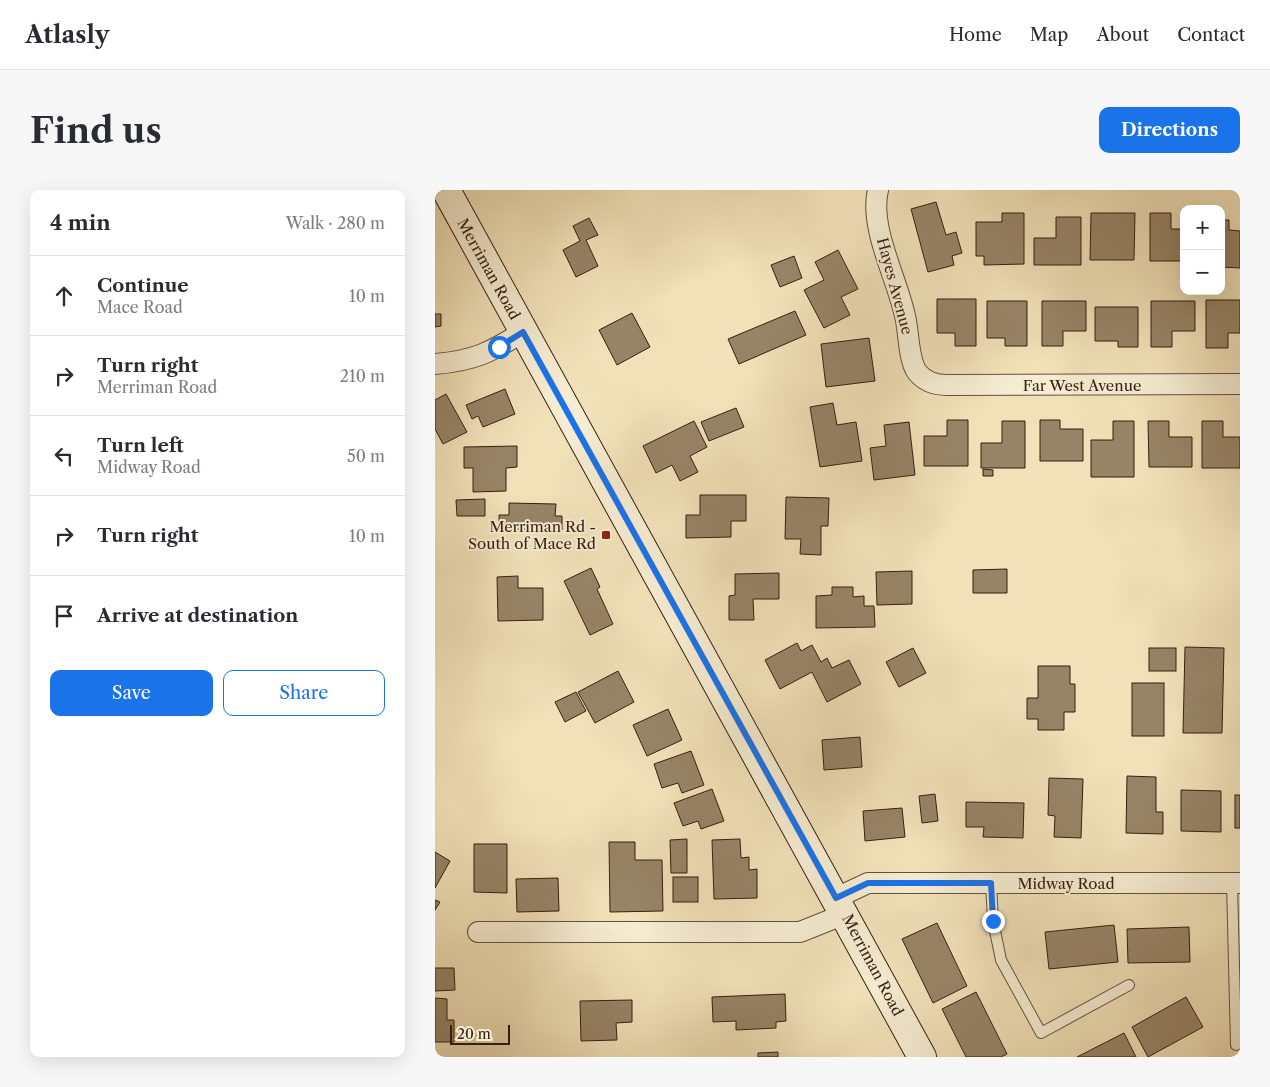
<!DOCTYPE html>
<meta charset="utf-8">
<style>
body{margin:0;font-family:"Libre Caslon Text",serif;background:#f7f7f7;color:#2b2b33}
.controls{position:absolute;right:15px;top:15px;display:grid;overflow:hidden;border-radius:10px;box-shadow:0 5px 20px #0002}
.controls button{width:45px;height:45px;display:grid;place-items:center;padding:0;border:0;border-bottom:1px solid #e1e1e2;background:#fff;color:#2b2b33;font:25px sans-serif}
.scale{position:absolute;left:15px;bottom:12px;width:60px;box-sizing:border-box;padding-left:5px;border:2px solid #351f0f;border-top:0;font-size:14px;line-height:18px;white-space:nowrap;color:#351f0f;-webkit-text-stroke:4px #f6ecd2;paint-order:stroke}
.stop{position:absolute;width:15px;height:15px;margin:-11px;border:4px solid #1a73e8;border-radius:50%;background:#fff}
.stop.end{background:#1a73e8;border-color:#fff;box-shadow:0 1px 5px #0008}
.list{margin:0;padding:0;list-style:none}
h2{display:flex;justify-content:space-between;align-items:center;height:65px;margin:0;padding:0 20px;font-size:21px}
h2 small{font-size:16px;font-weight:400;color:#7c7c81}
.list li{display:grid;grid-template-columns:32px 1fr auto;gap:15px;align-items:center;box-sizing:border-box;height:80px;padding:0 20px;border-top:1px solid #e1e1e2}
.list b{display:block;font-size:19px;white-space:nowrap}
.list p{margin:0;font-size:16px;white-space:nowrap;color:#7c7c81}
.list em{font-size:16px;font-style:normal;color:#7c7c81}
.actions{display:flex;gap:10px;padding:15px 20px}
.actions a{flex:1;padding:11px 0;border:1px solid #1a73e8;border-radius:10px;text-align:center;font-size:18px;color:#1a73e8}
.actions .main{background:#1a73e8;color:#fff}
.icon{flex:none;width:28px;height:28px;fill:none;stroke:currentColor;stroke-width:2;stroke-linecap:round;stroke-linejoin:round}
.map{position:relative;flex:none;width:805px;height:867px;overflow:hidden;border-radius:10px}
header{display:flex;align-items:center;gap:30px;box-sizing:border-box;height:70px;padding:0 25px;background:#fff;border-bottom:1px solid #e1e1e2}
header strong{font-size:24px}
nav{display:flex;gap:28px;margin-inline-start:auto;font-size:18px}
.intro{display:flex;align-items:center;justify-content:space-between;box-sizing:border-box;height:120px;padding:0 30px}
h1{margin:0;font-size:35px}
.button{padding:12px 22px;border-radius:10px;background:#1a73e8;color:#fff;font-size:18px;font-weight:700}
main{display:flex;gap:30px;padding:0 30px}
aside{flex:1;background:#fff;border-radius:10px;box-shadow:0 5px 20px #0002}
.map>svg:first-child{display:block}
.building{fill:#978467;stroke:#351f0f}
.lines{fill:none;stroke-linecap:round;stroke-linejoin:round}
.lane-casing{stroke:#64503a;stroke-width:12}
.street-casing{stroke:#64503a;stroke-width:22}
.secondary-casing{stroke:#351f0f;stroke-width:30}
.lane{stroke:#f6ecd2;stroke-width:10}
.street{stroke:#f6ecd2;stroke-width:20}
.secondary{stroke:#f6ecd2;stroke-width:28}
.route{stroke:#1a73e8;stroke-width:6}
.poi-dot{fill:#8f2418;stroke:#f6ecd2;stroke-width:2}
.labels{text-anchor:middle;dominant-baseline:central;stroke-width:4;stroke-linejoin:round;paint-order:stroke}
.street-label{font-size:15px;fill:#351f0f;stroke:#f6ecd2}
.poi-label{font-size:15px;fill:#351f0f;stroke:#f6ecd2;text-anchor:end}
</style>
<header>
<strong>Atlasly</strong>
<nav><a>Home</a><a>Map</a><a>About</a><a>Contact</a></nav>
</header>
<div class="intro"><h1>Find us</h1><a class="button">Directions</a></div>
<main>
<aside>
<h2>4 min<small>Walk · 280 m</small></h2>
<ul class="list">
<li><svg class="icon" aria-label="ahead" viewBox="0 0 24 24"><path d="M12 20V5M6 11l6-6 6 6"/></svg><div><b>Continue</b><p>Mace Road</p></div><em>10 m</em></li>
<li><svg class="icon" aria-label="right" viewBox="0 0 24 24"><path d="M7 20v-9h11M14 6l5 5-5 5"/></svg><div><b>Turn right</b><p>Merriman Road</p></div><em>210 m</em></li>
<li><svg class="icon" aria-label="left" viewBox="0 0 24 24"><path d="M17 20v-9H6M10 6l-5 5 5 5"/></svg><div><b>Turn left</b><p>Midway Road</p></div><em>50 m</em></li>
<li><svg class="icon" aria-label="right" viewBox="0 0 24 24"><path d="M7 20v-9h11M14 6l5 5-5 5"/></svg><div><b>Turn right</b></div><em>10 m</em></li>
<li><svg class="icon" aria-label="arrive" viewBox="0 0 24 24"><path d="M6 21V4h12l-3 4 3 4H6"/></svg><div><b>Arrive at destination</b></div></li>
</ul>
<div class="actions"><a class="main">Save</a><a>Share</a></div>
</aside>
<div class="map">
<svg width="805" height="867" viewBox="0 0 805 867">
<rect width="100%" height="100%" fill="#f1e1b9"/>
<filter id="stains"><feTurbulence type="fractalNoise" baseFrequency=".004" numOctaves="4"/><feColorMatrix values="0 0 0 0 .2 0 0 0 0 .09 0 0 0 0 .02 0 0 0 .5 -.17"/></filter>
<radialGradient id="worn" r=".72"><stop offset=".6" stop-color="#630" stop-opacity="0"/><stop offset="1" stop-color="#630" stop-opacity=".3"/></radialGradient>
<g class="building">
<polygon points="501,12 511,45 521,42 527,63 517,66 519,75 493,82 476,19"/>
<polygon points="567,23 589,23 589,74 549,75 549,66 541,66 541,32 567,32"/>
<polygon points="656,23 700,23 699,70 655,70"/>
<polygon points="715,23 736,23 736,39 749,39 749,71 715,71"/>
<polygon points="621,27 646,27 646,75 599,75 599,48 621,48"/>
<polygon points="154,28 163,45 151,50 163,76 141,87 128,60 145,51 138,36"/>
<polygon points="786,30 794,30 794,40 805,41 805,78 786,77"/>
<polygon points="403,60 423,99 406,107 415,125 389,138 369,100 389,90 380,72"/>
<polygon points="359,66 367,88 345,97 336,75"/>
<polygon points="502,109 541,109 541,156 520,156 520,143 502,143"/>
<polygon points="771,110 805,110 805,143 793,143 793,158 771,158"/>
<polygon points="552,111 592,111 592,156 570,156 570,148 552,148"/>
<polygon points="607,111 651,111 651,141 628,141 628,156 607,156"/>
<polygon points="716,111 760,111 760,141 737,141 737,157 716,157"/>
<polygon points="660,117 703,117 703,157 683,157 683,151 660,151"/>
<polygon points="360,121 371,145 304,174 293,149"/>
<polygon points="197,123 215,157 182,175 164,140"/>
<polygon points="0,124 6,124 6,136 0,137"/>
<polygon points="434,148 440,191 391,197 386,154"/>
<polygon points="70,199 80,224 48,237 43,226 37,229 31,215"/>
<polygon points="11,204 32,242 8,254 0,239 0,210"/>
<polygon points="398,213 402,235 421,232 427,271 385,277 375,217"/>
<polygon points="301,218 309,237 274,251 266,232"/>
<polygon points="512,230 533,230 533,276 489,276 489,246 512,246"/>
<polygon points="605,230 625,230 625,239 648,239 648,271 605,271"/>
<polygon points="259,231 272,257 255,266 263,282 245,291 237,275 221,283 208,256"/>
<polygon points="567,231 590,231 590,278 546,278 546,253 567,253"/>
<polygon points="678,231 699,231 699,287 656,287 656,250 678,250"/>
<polygon points="713,231 734,231 734,247 757,247 757,277 714,277"/>
<polygon points="767,231 788,231 788,247 805,247 805,278 767,278"/>
<polygon points="474,232 480,285 439,290 435,258 451,256 449,235"/>
<polygon points="82,256 82,277 71,278 71,301 38,302 38,278 29,278 29,257"/>
<polygon points="548,279 558,280 558,286 548,286"/>
<polygon points="265,305 311,305 311,331 296,331 296,347 251,348 251,325 265,325"/>
<polygon points="351,307 394,308 393,336 386,336 386,365 365,364 366,349 350,349"/>
<polygon points="50,309 50,326 22,326 21,310"/>
<polygon points="74,313 121,314 120,326 127,326 127,340 64,339 64,325 74,325"/>
<polygon points="156,378 165,397 162,399 178,434 155,445 129,391"/>
<polygon points="572,379 572,403 538,403 538,380"/>
<polygon points="477,381 477,414 442,415 441,382"/>
<polygon points="344,383 344,409 318,409 319,430 294,430 294,406 300,405 300,384"/>
<polygon points="83,386 83,398 108,398 108,430 63,431 62,387"/>
<polygon points="397,397 418,397 418,407 429,406 429,416 439,416 440,437 381,438 381,406 397,405"/>
<polygon points="362,453 366,461 377,455 386,472 392,468 397,478 414,470 426,494 392,512 377,482 345,499 330,470"/>
<polygon points="750,457 789,458 787,543 748,543"/>
<polygon points="478,458 491,483 464,497 451,472"/>
<rect x="714" y="458" width="27" height="23"/>
<polygon points="603,476 635,476 635,494 640,494 640,522 629,522 629,540 603,540 603,529 592,529 592,508 603,508"/>
<polygon points="183,481 199,512 160,533 143,502"/>
<rect x="697" y="493" width="32" height="53"/>
<polygon points="141,502 151,521 130,532 120,512"/>
<polygon points="233,519 247,550 212,566 198,535"/>
<polygon points="425,547 427,577 389,580 387,550"/>
<polygon points="256,561 269,595 247,603 243,593 227,598 219,574"/>
<polygon points="692,586 721,587 721,622 728,622 728,644 691,643"/>
<polygon points="614,588 648,589 646,648 619,647 620,626 613,625"/>
<polygon points="277,599 289,631 266,639 263,631 248,636 239,613"/>
<polygon points="746,600 786,601 786,642 746,641"/>
<polygon points="500,604 503,631 487,633 484,606"/>
<rect x="800" y="605" width="5" height="33"/>
<polygon points="531,612 589,613 588,648 548,647 549,637 531,637"/>
<polygon points="467,618 470,647 430,651 428,621"/>
<polygon points="252,649 252,683 236,683 235,650"/>
<polygon points="305,649 306,668 314,667 314,680 322,679 322,708 279,709 277,650"/>
<polygon points="174,652 200,652 200,670 227,670 228,721 175,722"/>
<polygon points="39,654 72,654 72,703 39,702"/>
<polygon points="0,662 15,671 0,698"/>
<rect x="238" y="687" width="25" height="25"/>
<polygon points="123,688 124,721 82,722 81,689"/>
<polygon points="0,710 5,712 0,720"/>
<polygon points="502,733 532,796 498,813 467,749"/>
<polygon points="679,735 683,772 614,779 610,742"/>
<polygon points="754,737 755,772 693,773 692,739"/>
<polygon points="0,778 19,778 20,800 0,801"/>
<polygon points="541,802 572,864 566,867 531,867 507,819"/>
<polygon points="350,804 351,831 341,832 341,838 301,840 301,831 278,832 277,807"/>
<polygon points="751,807 768,837 713,867 697,837"/>
<polygon points="0,808 12,809 12,830 19,830 19,852 0,852"/>
<polygon points="197,810 197,832 181,833 182,850 146,851 145,811"/>
<polygon points="689,843 701,867 642,867"/>
<polygon points="343,862 343,867 323,867 323,863"/>
</g>
<g class="lines">
<g class="lane-casing">
<g id="lane">
<polyline points="556,693 558,731 566,770 606,843 694,795"/>
<polyline points="797,693 801,855"/>
</g>
</g>
<g class="street-casing">
<g id="street">
<path d="M443,0c-9,38 19,88 27,126 4,15 3,43 12,56 8,10 18,13 30,13l293,-1"/>
<path d="M0,174c39,-3 56,-12 88,-32"/>
<polyline points="401,708 433,693 805,693"/>
<polyline points="43,742 365,742 410,724"/>
</g>
</g>
<g class="secondary-casing">
<polyline id="secondary" points="11,0 487,867"/>
</g>
<use href="#lane" class="lane"/>
<use href="#street" class="street"/>
<use href="#secondary" class="secondary"/>
</g>
<g class="lines">
<polyline class="route" points="64,157 88,142 401,708 433,693 556,693 558,731"/>
</g>
<rect class="poi-dot" x="166" y="340" width="10" height="10" rx="2.5"/>
<g class="labels">
<g class="street-label">
<text transform="translate(54 79) rotate(61)">Merriman Road</text>
<text transform="translate(460 96) rotate(75)">Hayes Avenue</text>
<text x="647" y="195">Far West Avenue</text>
<text x="631" y="693">Midway Road</text>
<text transform="translate(438 775) rotate(62)">Merriman Road</text>
</g>
<g class="poi-label">
<text x="161" y="336">Merriman Rd -<tspan x="161" dy="17">South of Mace Rd</tspan></text>
</g>
</g>
<rect width="100%" height="100%" filter="url(#stains)"/>
<rect width="100%" height="100%" fill="url(#worn)"/>
</svg>
<div class="controls">
<button>+</button>
<button>−</button>
</div>
<div class="scale">20 m</div>
<div class="stop" style="left:64px;top:157px"></div>
<div class="stop end" style="left:558px;top:731px"></div>
</div>
</main>
